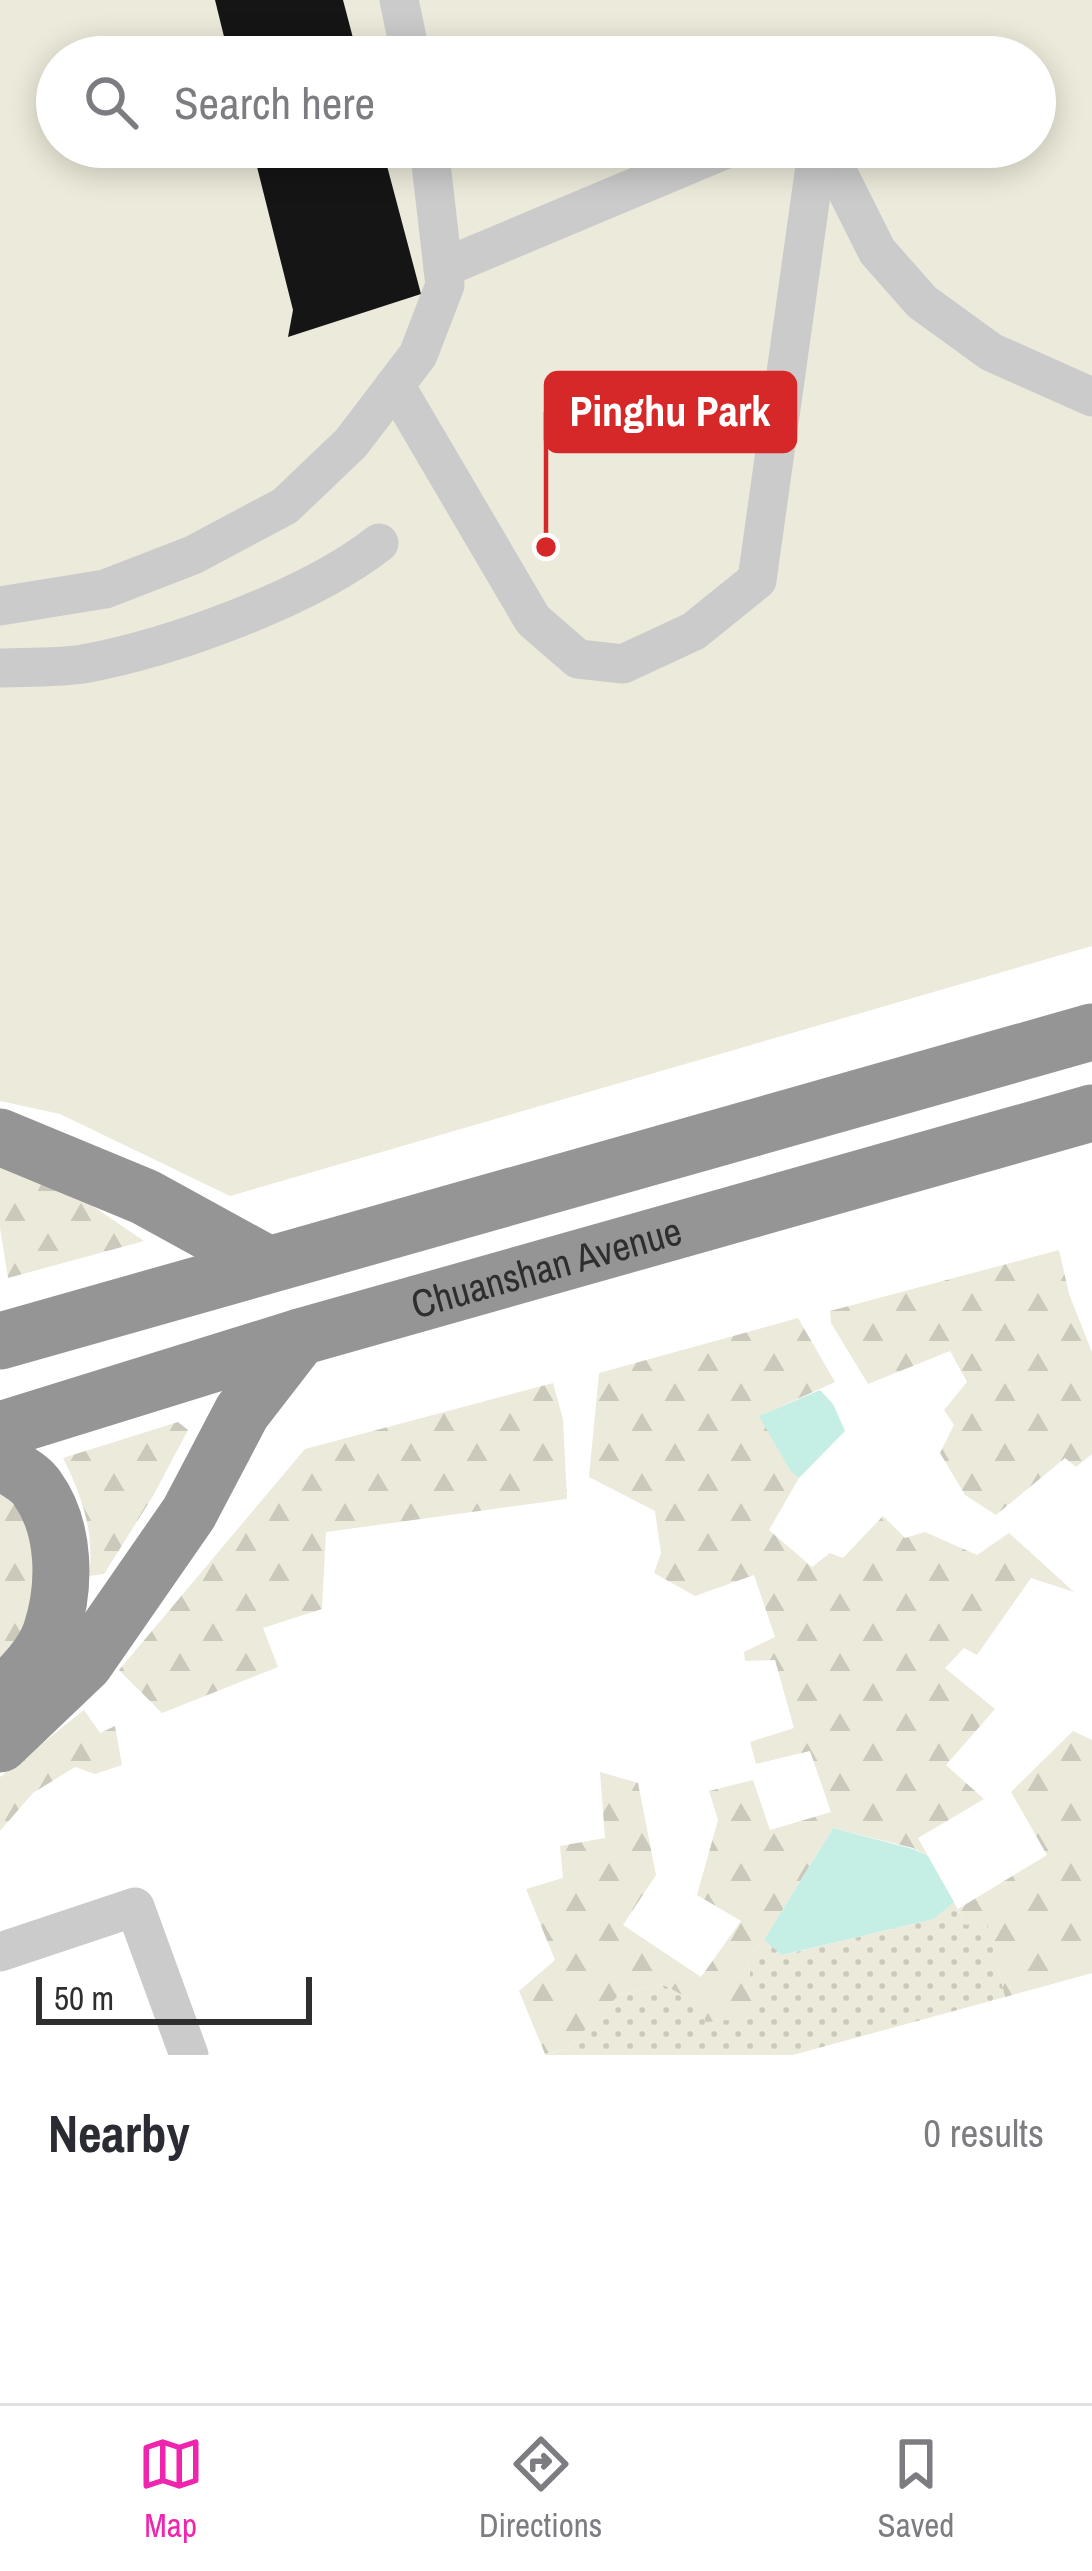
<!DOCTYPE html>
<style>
body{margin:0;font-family:"Archivo Narrow",sans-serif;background:#f2f2f3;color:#2b2b33}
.scale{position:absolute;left:36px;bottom:30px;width:276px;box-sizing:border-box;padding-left:12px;border:6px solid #2e2e2e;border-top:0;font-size:33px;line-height:42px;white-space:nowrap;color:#2e2e2e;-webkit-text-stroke:9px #fff;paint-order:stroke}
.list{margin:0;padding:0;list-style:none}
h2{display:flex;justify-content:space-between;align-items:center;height:156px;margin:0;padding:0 48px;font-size:51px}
h2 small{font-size:39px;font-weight:400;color:#7c7c81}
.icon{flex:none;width:66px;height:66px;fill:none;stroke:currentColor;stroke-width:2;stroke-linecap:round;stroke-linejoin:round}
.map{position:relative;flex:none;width:1092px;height:2055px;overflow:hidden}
.search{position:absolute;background:#fff;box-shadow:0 6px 30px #0003;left:36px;right:36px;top:36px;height:132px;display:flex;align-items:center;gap:30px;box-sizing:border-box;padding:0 42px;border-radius:66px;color:#7c7c81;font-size:45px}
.sheet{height:348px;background:#fff}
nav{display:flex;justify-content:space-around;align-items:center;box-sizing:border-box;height:168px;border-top:3px solid #e1e1e2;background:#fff;font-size:33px;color:#7c7c81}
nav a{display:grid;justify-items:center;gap:6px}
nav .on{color:#f025ae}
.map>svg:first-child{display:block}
.grass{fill:url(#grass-dots)}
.forest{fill:url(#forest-firs)}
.park{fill:#eceada;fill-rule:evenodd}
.water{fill:#c5eee5}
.building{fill:#151515}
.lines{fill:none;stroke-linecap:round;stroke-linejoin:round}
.minor{stroke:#cbcbcb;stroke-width:39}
.highway{stroke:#959595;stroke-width:57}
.labels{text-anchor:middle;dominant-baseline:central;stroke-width:12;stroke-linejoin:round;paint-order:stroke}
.street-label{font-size:39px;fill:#2e2e2e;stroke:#fff}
.leader{fill:none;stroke:#d62828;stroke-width:4.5}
.callout-dot{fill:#d62828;stroke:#fff;stroke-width:4.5}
.callout{fill:#d62828;stroke:#d62828;stroke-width:4.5}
.callout-label{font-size:42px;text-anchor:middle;font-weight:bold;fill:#fff}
</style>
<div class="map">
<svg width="1092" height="2055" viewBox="0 0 1092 2055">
<defs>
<pattern id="grass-dots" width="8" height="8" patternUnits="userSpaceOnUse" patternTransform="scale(3)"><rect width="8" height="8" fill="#eceada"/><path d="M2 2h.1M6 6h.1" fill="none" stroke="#cbc9bb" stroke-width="1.8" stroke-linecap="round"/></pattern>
<pattern id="forest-firs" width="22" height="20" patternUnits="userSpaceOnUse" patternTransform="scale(3)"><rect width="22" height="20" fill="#eceada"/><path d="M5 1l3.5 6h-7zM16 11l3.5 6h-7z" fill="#cbc9bb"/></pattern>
</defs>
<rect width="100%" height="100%" fill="#fff"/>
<polygon class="grass" points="954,1902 965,1924 987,1921 1005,1997 793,2055 544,2055 566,2049 619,1995 662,1984 697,2003 751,1983 748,1958 764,1940 783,1955 934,1919"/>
<g class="forest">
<polygon points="0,1158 59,1183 144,1241 8,1278 0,1228"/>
<polygon points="1059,1250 1069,1294 1092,1352 1092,1454 1076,1467 1065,1458 996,1515 965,1495 940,1453 954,1425 944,1410 967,1382 950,1351 868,1384 831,1323 830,1311"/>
<polygon points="798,1318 835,1382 760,1416 791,1472 799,1478 769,1530 812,1567 830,1553 843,1558 883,1516 905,1538 925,1532 977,1555 1009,1533 1074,1592 1031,1578 977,1655 964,1648 945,1668 995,1709 946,1765 984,1799 918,1838 928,1856 913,1848 833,1828 764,1940 748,1958 751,1983 765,2001 742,2019 706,2022 697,2003 662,1984 619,1995 566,2049 545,2054 519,1991 555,1960 526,1889 563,1878 560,1846 605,1838 600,1772 638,1783 656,1875 623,1925 701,1977 741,1921 697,1895 718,1820 709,1791 753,1780 770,1830 831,1812 810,1751 756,1764 750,1742 794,1728 775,1660 745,1661 744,1652 775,1637 754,1575 695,1596 654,1573 661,1553 655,1511 589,1477 599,1373"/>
<polygon points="553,1383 563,1419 567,1499 326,1532 322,1609 263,1628 278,1667 162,1713 119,1670 305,1449"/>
<path d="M178,1422l10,8 -35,66 -49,78 -15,2c6,-43 -7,-80 -26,-118z"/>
<polygon points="0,1487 24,1515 36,1556 33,1624 0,1680"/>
<polygon points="84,1710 100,1733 115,1726 122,1765 95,1774 75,1767 33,1793 0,1831 0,1777"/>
<polygon points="1073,1731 1092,1740 1092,1973 1005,1997 987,1922 965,1925 958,1909 1047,1855 1011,1792"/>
</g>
<path class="park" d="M0,0h1092v946l-862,250 -170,-82 -60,-13zM57,57h978v90h-978z"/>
<g class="water">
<polygon points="820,1390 833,1404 845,1431 799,1478 791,1472 759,1416"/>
<polygon points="833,1828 913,1849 928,1856 954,1902 934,1919 782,1955 764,1940"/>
</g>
<g class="building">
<polygon points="215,0 343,0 358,57 229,57"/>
<polygon points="252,147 382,147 421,294 288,337 293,310"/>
</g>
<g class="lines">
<g class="minor">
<polyline points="399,0 411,57"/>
<polyline points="812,147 838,173 877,251 922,302 991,352 1092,397"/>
<polyline points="443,268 731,147"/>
<polyline points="395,385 533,620 578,659 623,664 694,631 757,580 817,152"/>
<polyline points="0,606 105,589 193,555 285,506 351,443 418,355 445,285 429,147"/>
<path d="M0,668c27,-1 56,0 83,-4 88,-16 226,-66 296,-121"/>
<polyline points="0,1952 135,1907 189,2055"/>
</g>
<g class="highway">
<polyline points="0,1137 145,1197 267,1264"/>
<polyline points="0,1341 1092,1032"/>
<path id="s1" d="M0,1430l300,-93 792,-224"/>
<path d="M0,1460c11,8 30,17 37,28 29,40 29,99 14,144 -9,26 -32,47 -51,66"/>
<polyline points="0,1744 85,1663 189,1513 242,1412 300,1337"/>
</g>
</g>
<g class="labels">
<g class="street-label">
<text stroke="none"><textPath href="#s1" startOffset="570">Chuanshan Avenue</textPath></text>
</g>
</g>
<path class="leader" d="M546 547L546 412"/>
<circle class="callout-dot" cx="546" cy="547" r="12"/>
<rect class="callout" x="546" y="373" width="249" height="78" rx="12"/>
<g class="callout-label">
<text x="670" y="426">Pinghu Park</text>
</g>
</svg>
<div class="scale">50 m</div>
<div class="search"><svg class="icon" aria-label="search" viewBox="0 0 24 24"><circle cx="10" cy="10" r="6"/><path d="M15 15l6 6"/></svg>Search here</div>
</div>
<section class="sheet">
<h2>Nearby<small>0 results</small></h2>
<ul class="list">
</ul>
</section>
<nav>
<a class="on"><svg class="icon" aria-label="map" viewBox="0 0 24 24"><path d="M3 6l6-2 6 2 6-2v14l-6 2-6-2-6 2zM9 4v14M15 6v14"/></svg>Map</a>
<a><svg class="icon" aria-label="directions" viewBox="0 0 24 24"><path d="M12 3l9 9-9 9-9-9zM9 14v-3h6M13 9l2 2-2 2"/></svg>Directions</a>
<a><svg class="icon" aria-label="saved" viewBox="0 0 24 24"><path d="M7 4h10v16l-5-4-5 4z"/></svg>Saved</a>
</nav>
